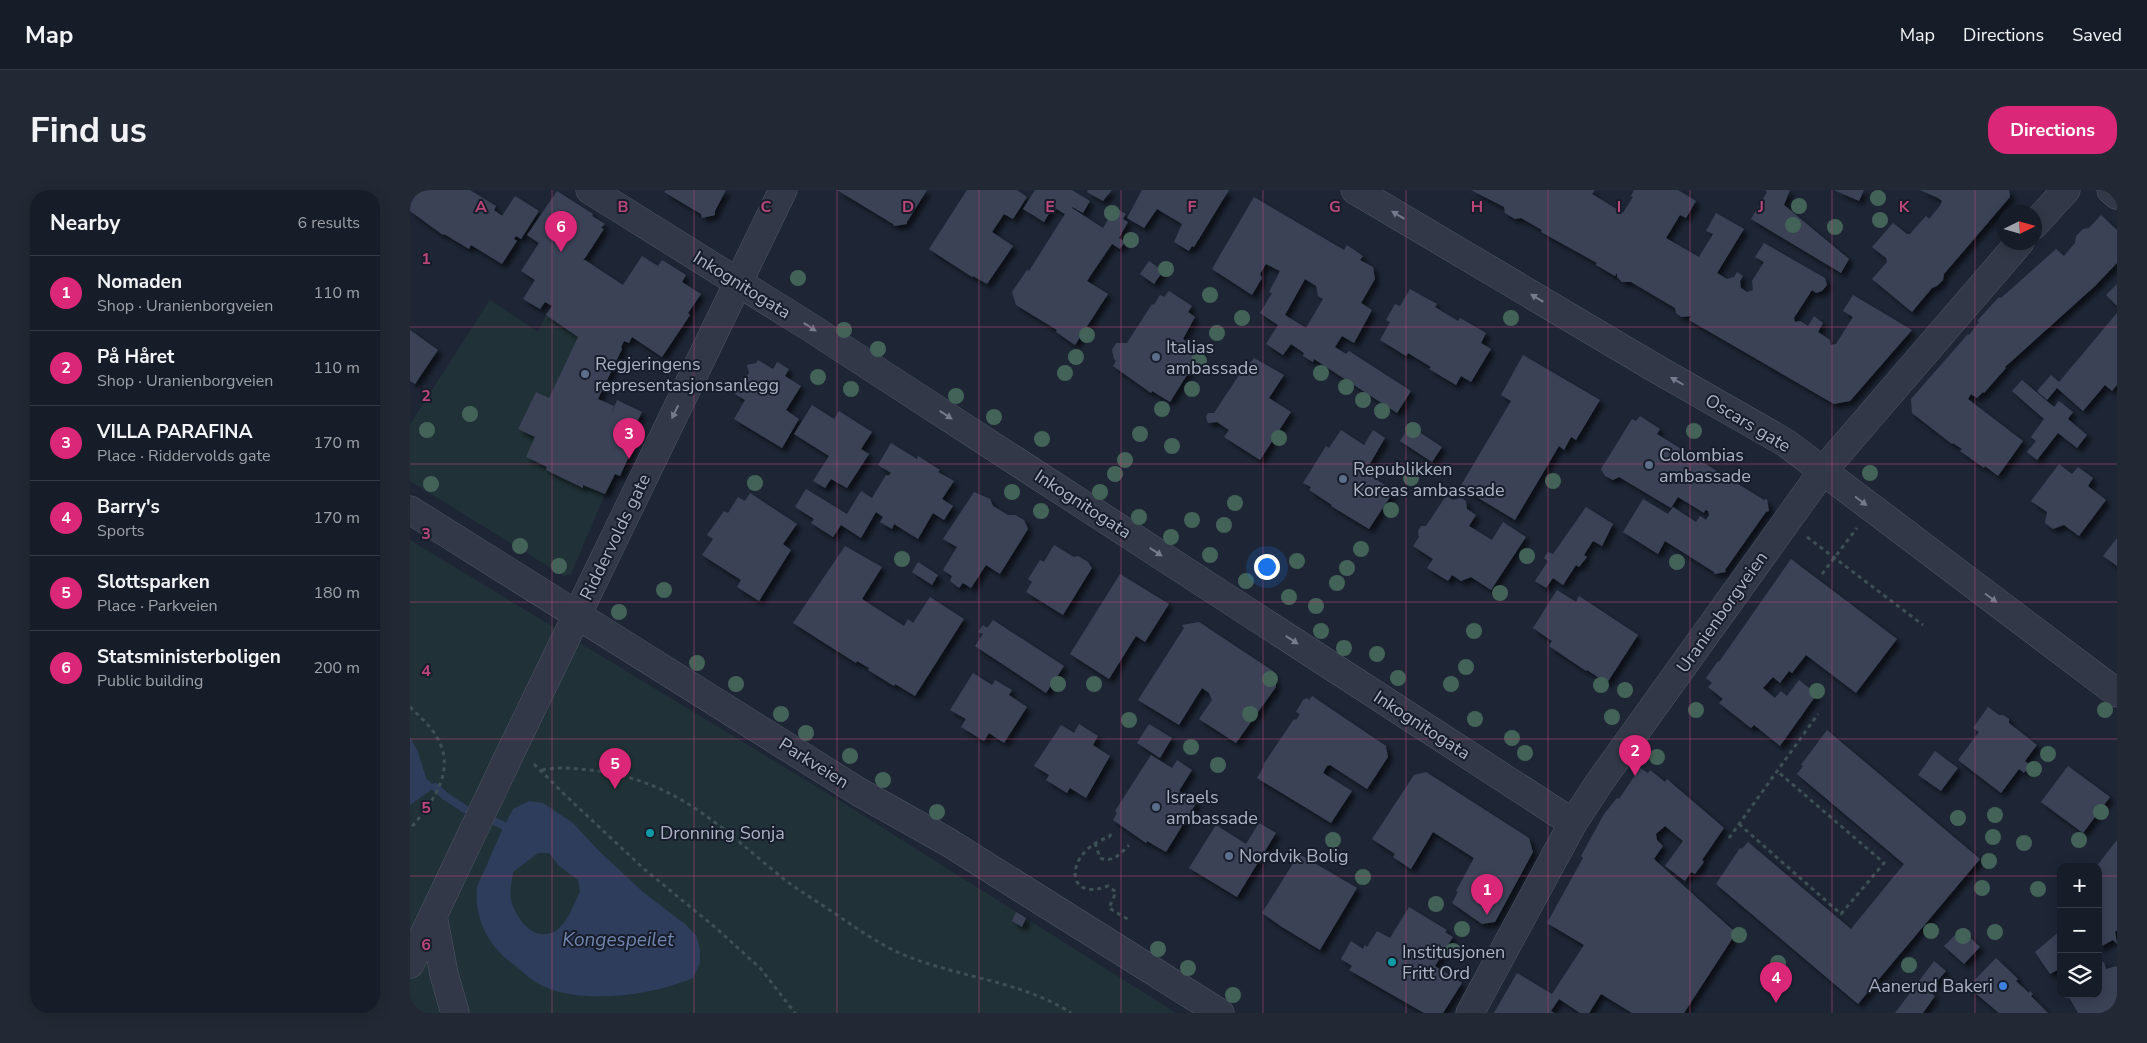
<!DOCTYPE html>
<meta charset="utf-8">
<style>
body{margin:0;font-family:"Nunito Sans",sans-serif;background:#232934;color:#f1f3f6}
.controls{position:absolute;right:15px;bottom:15px;display:grid;overflow:hidden;border-radius:10px;box-shadow:0 2px 12px #0003}
.controls button{width:45px;height:45px;display:grid;place-items:center;padding:0;border:0;border-bottom:1px solid #353a45;background:#161c28;color:#f1f3f6;font:25px sans-serif}
.compass{position:absolute;left:1587px;top:15px;width:45px;height:45px;border-radius:50%;background:#161c28;box-shadow:0 2px 12px #0003;rotate:85deg}
.you{position:absolute;left:856px;top:376px;width:18px;height:18px;margin:-12px;border:4px solid #fff;border-radius:50%;background:#1a73e8;box-shadow:0 0 0 8px #1a73e833}
.badge{display:grid;place-items:center;width:32px;height:32px;border-radius:50%;background:#db2777;color:#fff;font-size:16px;font-weight:700}
.pin{position:absolute;translate:-50% -41px;filter:drop-shadow(0 1px 2px #0008)}
.pin::after{content:'';position:absolute;top:26px;width:18px;height:15px;background:inherit;clip-path:polygon(0 0,100% 0,50% 100%)}
.list{margin:0;padding:0;list-style:none}
h2{display:flex;justify-content:space-between;align-items:center;height:65px;margin:0;padding:0 20px;font-size:21px}
h2 small{font-size:16px;font-weight:400;color:#9ea1a8}
.list li{display:grid;grid-template-columns:32px 1fr auto;gap:15px;align-items:center;box-sizing:border-box;height:75px;padding:0 20px;border-top:1px solid #353a45}
.list b{display:block;font-size:19px;white-space:nowrap}
.list p{margin:0;font-size:16px;white-space:nowrap;color:#9ea1a8}
.list em{font-size:16px;font-style:normal;color:#9ea1a8}
.icon{flex:none;width:28px;height:28px;fill:none;stroke:currentColor;stroke-width:2;stroke-linecap:round;stroke-linejoin:round}
.map{position:relative;flex:none;width:1707px;height:823px;overflow:hidden;border-radius:20px}
header{display:flex;align-items:center;gap:30px;box-sizing:border-box;height:70px;padding:0 25px;background:#161c28;border-bottom:1px solid #353a45}
header strong{font-size:24px}
nav{display:flex;gap:28px;margin-inline-start:auto;font-size:18px}
.intro{display:flex;align-items:center;justify-content:space-between;box-sizing:border-box;height:120px;padding:0 30px}
h1{margin:0;font-size:35px}
.button{padding:12px 22px;border-radius:20px;background:#db2777;color:#fff;font-size:18px;font-weight:700}
main{display:flex;gap:30px;padding:0 30px}
aside{flex:1;background:#161c28;border-radius:20px;box-shadow:0 2px 12px #0003}
.map>svg:first-child{display:block}
.green{fill:#203237}
.water{fill:#2f3d5c;fill-rule:evenodd}
.lines{fill:none;stroke-linecap:round;stroke-linejoin:round}
.stream{stroke:#2f3d5c;stroke-width:8}
.building{fill:#3a4357;fill-rule:evenodd;filter:url(#shadow)}
.minor-casing{stroke:#4f5565;stroke-width:29}
.path{stroke:#3e4f55;stroke-width:3;stroke-dasharray:4 4;stroke-linecap:butt}
.minor{stroke:#323847;stroke-width:28}
.tree{fill:#446358}
.oneway{fill:#757b8c}
.grid{fill:none;stroke:#bb467a;stroke-width:1;stroke-opacity:0.55}
.service-dot{fill:#5c6f8a;stroke:#171d2b;stroke-width:2}
.culture-dot{fill:#0f9aa8;stroke:#171d2b;stroke-width:2}
.shop-dot{fill:#3f7fe0;stroke:#171d2b;stroke-width:2}
.labels{text-anchor:middle;dominant-baseline:central;stroke-width:4;stroke-linejoin:round;paint-order:stroke}
.street-label{font-size:18px;fill:#abb2c4;stroke:#171d2b}
.poi-label{font-size:18px;fill:#abb2c4;stroke:#171d2b;text-anchor:start}
.water-label{font-size:19px;font-style:italic;fill:#7286ae;stroke:#171d2b}
.grid-label{font-size:16px;text-anchor:middle;font-weight:bold;fill:#bb467a;stroke:#171d2b;stroke-width:4;stroke-linejoin:round;paint-order:stroke}
</style>
<header>
<strong>Map</strong>
<nav><a>Map</a><a>Directions</a><a>Saved</a></nav>
</header>
<div class="intro"><h1>Find us</h1><a class="button">Directions</a></div>
<main>
<aside>
<h2>Nearby<small>6 results</small></h2>
<ul class="list">
<li><span class="badge">1</span><div><b>Nomaden</b><p>Shop · Uranienborgveien</p></div><em>110 m</em></li>
<li><span class="badge">2</span><div><b>På Håret</b><p>Shop · Uranienborgveien</p></div><em>110 m</em></li>
<li><span class="badge">3</span><div><b>VILLA PARAFINA</b><p>Place · Riddervolds gate</p></div><em>170 m</em></li>
<li><span class="badge">4</span><div><b>Barry's</b><p>Sports</p></div><em>170 m</em></li>
<li><span class="badge">5</span><div><b>Slottsparken</b><p>Place · Parkveien</p></div><em>180 m</em></li>
<li><span class="badge">6</span><div><b>Statsministerboligen</b><p>Public building</p></div><em>200 m</em></li>
</ul>
</aside>
<div class="map">
<svg width="1707" height="823" viewBox="0 0 1707 823">
<defs>
<filter id="shadow"><feDropShadow dx="4.5" dy="4.5" stdDeviation="2.5" flood-color="#0009"/></filter>
</defs>
<rect width="100%" height="100%" fill="#1e2636"/>
<g class="green">
<polygon points="80,110 128,142 136,125 168,147 139,208 126,202 108,239 125,247 117,268 137,277 136,280 172,297 173,295 195,304 161,384 154,386 0,291 0,234"/>
<polygon points="0,350 435,614 766,823 0,823"/>
</g>
<g class="water">
<polygon points="0,547 8,562 16,588 25,597 0,615"/>
<path d="M119,611l14,2 30,20 26,28 44,41 42,32 11,11 4,14v14l-7,15c-39,17 -110,27 -150,8 -10,-4 -21,-15 -30,-22 -24,-17 -39,-45 -36,-76 1,-6 6,-14 9,-21 8,-20 17,-39 27,-58zM128,663h11l10,13 19,14 2,12c-6,11 -13,33 -25,39 -21,12 -39,-12 -44,-31 -2,-9 1,-19 2,-28z"/>
</g>
<g class="lines">
<g class="stream">
<polyline points="25,597 35,606 55,619"/>
<polyline points="86,632 94,636"/>
</g>
</g>
<g class="building">
<polygon points="5,0 60,0 86,16 84,20 92,26 105,6 129,21 111,49 106,46 104,49 107,51 92,74 61,55 59,59 34,44 33,45 0,21 0,8"/>
<polygon points="256,0 316,0 305,21 305,25 292,28 291,24 254,2"/>
<polygon points="427,0 517,0 497,32 497,34 484,36 483,34"/>
<polygon points="557,0 607,0 617,7 603,29 594,24 582,42 603,56 577,94 563,86 562,87 519,59"/>
<polygon points="625,0 662,0 680,11 673,23 662,17 662,18 693,38 705,18 716,24 713,29 718,32 709,48 715,52 710,59 702,54 677,91 698,104 665,155 646,142 647,140 606,115 602,102 617,80 619,81 655,24 643,17 634,32 613,19"/>
<polygon points="678,0 702,0 693,11 677,2"/>
<polygon points="732,0 819,0 784,57 782,56 779,61 764,52 772,34 747,19 734,38 717,28"/>
<polygon points="1061,0 1185,0 1182,4 1213,23 1223,7 1221,6 1224,0 1268,0 1286,11 1276,28 1270,25 1256,48 1289,67 1303,44 1296,41 1306,23 1334,39 1307,83 1317,89 1324,87 1327,82 1333,86 1330,91 1331,98 1337,102 1343,100 1342,91 1354,72 1345,67 1354,53 1415,88 1417,95 1412,101 1406,103 1402,100 1384,128 1385,132 1390,131 1398,136 1404,126 1413,133 1408,142 1420,150 1421,155 1426,154 1443,127 1433,121 1443,105 1502,140 1440,211 1424,214 1279,130 1281,126 1271,127 1266,123 1265,118 1221,92 1212,92 1207,87 1207,83 1205,86 1186,75 1187,73 1131,42 1132,40 1111,28 1105,29 1095,23 1094,17"/>
<polygon points="1355,0 1380,0 1374,15 1439,69 1431,83 1341,29 1357,2"/>
<polygon points="1424,0 1454,0 1449,11"/>
<polygon points="1510,0 1599,0 1600,7 1534,84 1533,90 1527,96 1522,98 1502,122 1462,89 1477,72 1476,68 1462,57 1483,33 1497,44 1500,44 1516,26 1519,29 1530,16 1532,11 1528,8"/>
<polygon points="147,1 183,24 182,26 195,34 191,38 194,39 173,71 175,70 213,95 232,66 248,76 252,70 276,85 272,92 291,104 278,123 280,125 252,167 222,147 219,153 214,151 211,157 212,159 188,209 204,216 201,225 207,210 232,222 227,232 228,238 220,253 224,255 210,286 205,284 195,304 173,295 173,298 136,280 137,277 116,267 125,247 108,239 126,202 139,208 168,147 136,125 142,116 135,112 130,119 113,109 125,90 111,81 129,53 117,45"/>
<path d="M844,7l90,53 3,-5 16,11 -3,4 13,7 2,12 -14,24 11,7 -18,33 -12,-7 -7,11 11,7 3,-3 62,40 -14,22 -83,-54 -1,3 -10,-6 1,-3 -13,-9 -8,11 -17,-11 12,-19 -18,-12 12,-20 -3,-1 11,-21 -14,-7 -6,10 2,4 -10,17 -40,-26zM895,89l11,7 2,10 5,3 -17,29 -21,-13z"/>
<polygon points="1691,25 1707,40 1707,73 1685,96 1595,177 1596,178 1574,203 1573,202 1567,208 1561,204 1558,209 1613,251 1588,286 1575,276 1574,278 1550,261 1552,259 1543,253 1542,254 1502,223 1501,209 1558,144 1559,145 1569,132 1567,131 1589,107 1591,108 1646,59 1654,66 1665,53 1666,46 1673,39 1679,38"/>
<polygon points="739,71 753,81 744,94 730,84"/>
<polygon points="1707,94 1707,116 1696,105"/>
<polygon points="1000,99 1027,114 1025,117 1048,131 1050,128 1076,143 1071,153 1081,159 1061,192 1051,186 1046,195 1019,179 1021,177 998,163 996,166 970,150 980,132 976,130 985,114 990,116"/>
<polygon points="759,101 782,116 778,122 785,127 773,149 792,161 760,212 742,201 741,203 703,176 706,171 704,169 702,160 706,153 717,153 742,114 744,115 750,105 754,107"/>
<polygon points="1707,123 1707,195 1702,201 1695,195 1673,221 1647,198 1637,210 1627,201 1641,185 1649,192"/>
<polygon points="0,140 28,160 5,194 0,191"/>
<polygon points="1113,165 1190,210 1166,250 1161,247 1154,260 1149,256 1105,330 1050,297 1101,211 1091,205"/>
<polygon points="844,168 874,185 859,208 881,222 850,270 814,247 819,240 807,232 798,233 796,227 798,223 804,223 835,176 837,177"/>
<polygon points="348,170 363,179 367,172 379,179 375,186 391,196 376,220 389,229 372,258 324,229 335,210 325,204 339,183 337,175 346,173"/>
<polygon points="1612,190 1644,217 1649,211 1663,222 1658,229 1677,245 1667,258 1648,243 1627,270 1617,262 1626,251 1621,247 1634,229 1602,201"/>
<polygon points="402,215 424,229 429,221 462,242 451,259 459,264 437,298 421,289 415,298 403,291 419,266 384,244"/>
<polygon points="1230,226 1250,239 1247,244 1354,310 1357,309 1359,321 1356,322 1315,380 1316,382 1304,384 1304,382 1255,351 1248,364 1213,342 1233,309 1258,324 1263,317 1286,332 1290,326 1296,330 1299,325 1298,321 1295,320 1294,323 1268,307 1261,318 1209,287 1203,290 1195,286 1191,279 1222,229 1226,231"/>
<polygon points="1000,236 1032,257 1022,272 990,251"/>
<polygon points="931,240 954,255 963,240 975,248 955,282 984,301 959,339 921,316 922,315 899,300 901,297 893,293 916,256 919,258"/>
<polygon points="481,253 507,269 508,266 530,280 528,282 544,291 532,309 543,316 534,330 523,323 508,349 484,334 482,339 470,332 473,327 466,322 451,348 431,335 423,347 401,333 404,329 385,317 396,299 437,324 451,301 462,308 476,285 478,286 481,283 468,275"/>
<polygon points="1649,274 1662,284 1668,277 1683,288 1678,296 1696,310 1669,346 1654,335 1643,339 1635,333 1637,322 1621,311"/>
<polygon points="564,302 580,309 583,316 598,325 605,325 614,330 618,339 590,384 576,375 561,398 553,393 549,398 540,391 542,386 533,380 547,357 533,349"/>
<polygon points="340,303 387,334 373,354 381,360 349,411 327,397 331,390 292,365 303,349 297,345 314,321 318,323 328,307 335,311"/>
<polygon points="1036,306 1043,310 1051,308 1056,311 1057,319 1066,325 1059,336 1082,350 1093,332 1116,347 1081,400 1061,387 1051,391 1042,385 1038,391 1017,378 1023,369 1003,356 1009,347 1008,341 1011,336 1016,336"/>
<polygon points="1176,317 1203,334 1192,356 1183,351 1174,365 1177,367 1169,377 1166,375 1153,395 1143,388 1136,398 1125,391 1138,371 1134,368 1138,362 1143,364"/>
<polygon points="1707,348 1707,376 1693,366"/>
<polygon points="644,355 664,367 668,366 678,372 682,378 653,425 616,402 622,392 618,389 630,370 634,372"/>
<polygon points="435,356 472,377 452,409 494,436 498,429 503,433 520,407 554,429 505,506 485,494 484,496 458,480 459,478 447,471 446,473 383,433"/>
<polygon points="1381,369 1487,449 1446,503 1396,465 1382,483 1379,481 1370,493 1363,487 1353,498 1365,508 1371,501 1377,506 1389,490 1407,504 1370,556 1344,535 1341,538 1309,513 1313,509 1298,497 1302,493 1296,488 1308,471 1309,472"/>
<polygon points="508,372 528,385 522,395 502,382"/>
<polygon points="710,384 759,414 735,452 726,446 699,489 660,464"/>
<polygon points="1147,400 1166,412 1169,406 1228,445 1197,493 1177,480 1176,481 1139,456 1142,451 1123,438"/>
<polygon points="583,430 654,476 636,503 565,456 573,444 568,442 573,435 577,438"/>
<polygon points="789,432 863,481 866,497 826,553 789,529 802,510 799,503 792,498 769,535 728,510 774,438 772,435"/>
<polygon points="563,483 582,495 585,490 602,500 599,505 617,517 594,553 579,543 574,551 551,537 556,529 540,520"/>
<polygon points="902,506 976,556 978,567 957,599 920,575 917,576 913,583 942,601 921,633 847,588 854,576 853,575 884,529 886,530 890,524 886,522 893,510 897,508 899,510"/>
<polygon points="1578,517 1589,525 1593,525 1599,529 1599,533 1627,555 1615,571 1620,575 1614,583 1609,579 1591,603 1548,570 1569,542 1563,538"/>
<polygon points="669,534 688,546 683,555 700,566 676,608 660,598 657,603 636,590 639,585 624,576 651,535 664,543"/>
<polygon points="739,534 762,548 750,568 727,553"/>
<polygon points="1417,540 1570,669 1448,814 1306,694 1330,658 1332,659 1338,652 1441,739 1494,674 1387,584 1393,576 1391,575"/>
<polygon points="1525,561 1548,578 1531,601 1508,585"/>
<polygon points="741,565 762,578 767,570 782,580 769,601 787,612 756,662 737,651 736,653 703,630 707,623 705,621"/>
<polygon points="1658,576 1700,607 1673,643 1631,612"/>
<polygon points="1230,578 1238,583 1240,580 1255,592 1257,589 1314,638 1292,670 1294,672 1285,684 1281,682 1275,691 1255,676 1273,651 1255,636 1246,644 1247,650 1253,656 1244,669 1326,743 1274,823 1222,823 1191,804 1179,823 1170,823 1149,809 1141,821 1144,823 1084,823 1107,783 1142,804 1174,755 1137,733 1173,668 1171,666 1194,624 1207,608 1209,609"/>
<polygon points="1016,582 1119,648 1123,662 1085,732 1072,734 1042,713 1048,702 1046,701 1064,668 1023,642 1001,679 983,667 985,664 962,649 1004,585"/>
<polygon points="849,633 866,643 827,707 779,678 806,635 836,654"/>
<polygon points="1707,650 1707,740 1705,742 1707,754 1703,750 1688,758 1688,677 1686,677"/>
<polygon points="889,664 947,698 910,760 872,737 852,723"/>
<polygon points="999,717 1037,740 1035,742 1043,747 1025,776 1052,793 1033,823 1014,823 939,780 942,776 931,769 941,751 953,759 955,755 957,757 967,741 980,748"/>
<polygon points="606,722 616,728 612,737 602,731"/>
<polygon points="1551,739 1570,757 1554,774 1534,756"/>
<polygon points="1651,740 1651,778 1640,784 1625,762"/>
<polygon points="1586,768 1608,789 1606,791 1619,803 1620,801 1623,804 1621,806 1638,823 1589,823 1558,797"/>
<polygon points="1524,771 1536,781 1519,801 1525,806 1513,823 1485,823"/>
<polygon points="1694,772 1696,779 1707,776 1707,823 1668,823 1657,804 1688,804 1688,774"/>
</g>
<g class="lines">
<g class="minor-casing">
<g id="minor">
<polyline points="180,0 398,136 1163,633"/>
<polyline points="945,0 1245,178 1376,253 1707,503"/>
<polyline points="1701,0 1707,5"/>
<polyline points="1624,35 1656,0"/>
<polyline points="0,320 449,602 538,652 810,823"/>
<polyline points="23,726 34,784 45,823"/>
<polyline points="0,774 105,553 373,0"/>
<polyline points="1060,823 1163,633 1189,593 1412,282 1610,52"/>
</g>
</g>
<g class="path">
<polyline points="1397,347 1513,435"/>
<polyline points="1412,384 1447,338"/>
<path d="M0,517c9,9 20,18 26,29 22,34 -4,67 -26,93"/>
<polyline points="124,574 154,604 234,679 306,738 351,779 385,823"/>
<path d="M132,580c18,-4 37,-1 56,1 83,12 125,59 187,109 12,9 25,17 37,25 24,16 46,32 71,45 56,27 126,29 178,63"/>
<polyline points="1329,634 1431,724 1474,673 1367,581"/>
<path d="M701,644l-2,3c-44,14 -46,66 -1,49l8,6 -7,16 20,12"/>
<polyline points="1319,648 1408,524"/>
<path d="M685,653l5,15c13,5 20,-4 29,-13"/>
</g>
<use href="#minor" class="minor"/>
</g>
<g class="tree">
<circle cx="1468" cy="8" r="8"/>
<circle cx="1389" cy="16" r="8"/>
<circle cx="702" cy="23" r="8"/>
<circle cx="1470" cy="30" r="8"/>
<circle cx="1383" cy="35" r="8"/>
<circle cx="1425" cy="37" r="8"/>
<circle cx="721" cy="50" r="8"/>
<circle cx="756" cy="79" r="8"/>
<circle cx="388" cy="88" r="8"/>
<circle cx="800" cy="105" r="8"/>
<circle cx="832" cy="128" r="8"/>
<circle cx="1101" cy="128" r="8"/>
<circle cx="434" cy="140" r="8"/>
<circle cx="807" cy="143" r="8"/>
<circle cx="677" cy="145" r="8"/>
<circle cx="468" cy="159" r="8"/>
<circle cx="666" cy="167" r="8"/>
<circle cx="789" cy="171" r="8"/>
<circle cx="655" cy="183" r="8"/>
<circle cx="911" cy="183" r="8"/>
<circle cx="408" cy="187" r="8"/>
<circle cx="936" cy="197" r="8"/>
<circle cx="441" cy="199" r="8"/>
<circle cx="782" cy="199" r="8"/>
<circle cx="546" cy="206" r="8"/>
<circle cx="953" cy="210" r="8"/>
<circle cx="752" cy="219" r="8"/>
<circle cx="972" cy="221" r="8"/>
<circle cx="60" cy="224" r="8"/>
<circle cx="584" cy="227" r="8"/>
<circle cx="17" cy="240" r="8"/>
<circle cx="1003" cy="240" r="8"/>
<circle cx="1284" cy="241" r="8"/>
<circle cx="730" cy="244" r="8"/>
<circle cx="869" cy="248" r="8"/>
<circle cx="632" cy="249" r="8"/>
<circle cx="762" cy="256" r="8"/>
<circle cx="715" cy="270" r="8"/>
<circle cx="1460" cy="283" r="8"/>
<circle cx="705" cy="284" r="8"/>
<circle cx="1001" cy="288" r="8"/>
<circle cx="1143" cy="291" r="8"/>
<circle cx="345" cy="293" r="8"/>
<circle cx="21" cy="294" r="8"/>
<circle cx="602" cy="302" r="8"/>
<circle cx="690" cy="302" r="8"/>
<circle cx="825" cy="313" r="8"/>
<circle cx="981" cy="320" r="8"/>
<circle cx="631" cy="321" r="8"/>
<circle cx="729" cy="327" r="8"/>
<circle cx="782" cy="330" r="8"/>
<circle cx="814" cy="335" r="8"/>
<circle cx="761" cy="347" r="8"/>
<circle cx="110" cy="356" r="8"/>
<circle cx="951" cy="359" r="8"/>
<circle cx="800" cy="365" r="8"/>
<circle cx="1117" cy="366" r="8"/>
<circle cx="492" cy="369" r="8"/>
<circle cx="887" cy="371" r="8"/>
<circle cx="1267" cy="372" r="8"/>
<circle cx="149" cy="376" r="8"/>
<circle cx="937" cy="378" r="8"/>
<circle cx="836" cy="391" r="8"/>
<circle cx="927" cy="393" r="8"/>
<circle cx="254" cy="400" r="8"/>
<circle cx="1090" cy="403" r="8"/>
<circle cx="879" cy="407" r="8"/>
<circle cx="906" cy="416" r="8"/>
<circle cx="209" cy="422" r="8"/>
<circle cx="911" cy="441" r="8"/>
<circle cx="1064" cy="441" r="8"/>
<circle cx="934" cy="458" r="8"/>
<circle cx="967" cy="464" r="8"/>
<circle cx="287" cy="473" r="8"/>
<circle cx="1056" cy="477" r="8"/>
<circle cx="988" cy="488" r="8"/>
<circle cx="860" cy="489" r="8"/>
<circle cx="326" cy="494" r="8"/>
<circle cx="648" cy="494" r="8"/>
<circle cx="684" cy="494" r="8"/>
<circle cx="1041" cy="494" r="8"/>
<circle cx="1191" cy="495" r="8"/>
<circle cx="1215" cy="500" r="8"/>
<circle cx="1407" cy="501" r="8"/>
<circle cx="1286" cy="520" r="8"/>
<circle cx="1695" cy="520" r="8"/>
<circle cx="371" cy="524" r="8"/>
<circle cx="840" cy="524" r="8"/>
<circle cx="1202" cy="527" r="8"/>
<circle cx="1065" cy="529" r="8"/>
<circle cx="719" cy="530" r="8"/>
<circle cx="396" cy="543" r="8"/>
<circle cx="1102" cy="548" r="8"/>
<circle cx="781" cy="557" r="8"/>
<circle cx="1115" cy="563" r="8"/>
<circle cx="1638" cy="564" r="8"/>
<circle cx="440" cy="566" r="8"/>
<circle cx="1247" cy="567" r="8"/>
<circle cx="808" cy="575" r="8"/>
<circle cx="1624" cy="579" r="8"/>
<circle cx="473" cy="590" r="8"/>
<circle cx="527" cy="622" r="8"/>
<circle cx="1691" cy="622" r="8"/>
<circle cx="1585" cy="625" r="8"/>
<circle cx="1548" cy="628" r="8"/>
<circle cx="1583" cy="647" r="8"/>
<circle cx="923" cy="650" r="8"/>
<circle cx="1669" cy="650" r="8"/>
<circle cx="1614" cy="653" r="8"/>
<circle cx="1579" cy="671" r="8"/>
<circle cx="953" cy="687" r="8"/>
<circle cx="1572" cy="698" r="8"/>
<circle cx="1628" cy="699" r="8"/>
<circle cx="1026" cy="714" r="8"/>
<circle cx="1052" cy="739" r="8"/>
<circle cx="1521" cy="741" r="8"/>
<circle cx="1585" cy="742" r="8"/>
<circle cx="1329" cy="745" r="8"/>
<circle cx="1553" cy="746" r="8"/>
<circle cx="748" cy="759" r="8"/>
<circle cx="1043" cy="761" r="8"/>
<circle cx="1368" cy="773" r="8"/>
<circle cx="1499" cy="775" r="8"/>
<circle cx="778" cy="778" r="8"/>
<circle cx="823" cy="805" r="8"/>
</g>
<defs><path id="oneway-solid" d="M-6-.8H1V-3.2L6.5 0L1 3.2V.8H-6Z" transform="scale(1.25)"/></defs>
<g class="oneway">
<use href="#oneway-solid" transform="translate(988 25) rotate(-149)"/>
<use href="#oneway-solid" transform="translate(1127 108) rotate(-149)"/>
<use href="#oneway-solid" transform="translate(400 137) rotate(33)"/>
<use href="#oneway-solid" transform="translate(1267 191) rotate(-150)"/>
<use href="#oneway-solid" transform="translate(265 222) rotate(116)"/>
<use href="#oneway-solid" transform="translate(536 225) rotate(33)"/>
<use href="#oneway-solid" transform="translate(1451 311) rotate(37)"/>
<use href="#oneway-solid" transform="translate(746 362) rotate(33)"/>
<use href="#oneway-solid" transform="translate(1581 408) rotate(37)"/>
<use href="#oneway-solid" transform="translate(882 450) rotate(33)"/>
</g>
<path class="grid" d="M142,0v823M284,0v823M427,0v823M569,0v823M711,0v823M853,0v823M996,0v823M1138,0v823M1280,0v823M1422,0v823M1565,0v823M0,137h1707M0,274h1707M0,412h1707M0,549h1707M0,686h1651M1688,686h19"/>
<g class="service-dot">
<circle cx="746" cy="167" r="5"/>
<circle cx="175" cy="184" r="5"/>
<circle cx="1239" cy="275" r="5"/>
<circle cx="933" cy="289" r="5"/>
<circle cx="746" cy="617" r="5"/>
<circle cx="819" cy="666" r="5"/>
</g>
<g class="culture-dot">
<circle cx="240" cy="643" r="5"/>
<circle cx="982" cy="772" r="5"/>
</g>
<circle class="shop-dot" cx="1593" cy="796" r="5"/>
<g class="labels">
<g class="street-label">
<text transform="translate(332 95) rotate(32)">Inkognitogata</text>
<text transform="translate(1338 233) rotate(31)">Oscars gate</text>
<text transform="translate(673 314) rotate(33)">Inkognitogata</text>
<text transform="translate(205 347) rotate(-64)">Riddervolds gate</text>
<text transform="translate(1312 422) rotate(-55)">Uranienborgveien</text>
<text transform="translate(1012 535) rotate(33)">Inkognitogata</text>
<text transform="translate(404 573) rotate(32)">Parkveien</text>
</g>
<g class="poi-label">
<text x="756" y="157">Italias<tspan x="756" dy="21">ambassade</tspan></text>
<text x="185" y="174">Regjeringens<tspan x="185" dy="21">representasjonsanlegg</tspan></text>
<text x="1249" y="265">Colombias<tspan x="1249" dy="21">ambassade</tspan></text>
<text x="943" y="279">Republikken<tspan x="943" dy="21">Koreas ambassade</tspan></text>
<text x="756" y="607">Israels<tspan x="756" dy="21">ambassade</tspan></text>
<text x="250" y="643">Dronning Sonja</text>
<text x="829" y="666">Nordvik Bolig</text>
<text x="992" y="762">Institusjonen<tspan x="992" dy="21">Fritt Ord</tspan></text>
<text x="1583" y="796" text-anchor="end">Aanerud Bakeri</text>
</g>
<g class="water-label">
<text x="208" y="750">Kongespeilet</text>
</g>
</g>
<g class="grid-label">
<text x="71" y="22">A</text>
<text x="213" y="22">B</text>
<text x="356" y="22">C</text>
<text x="498" y="22">D</text>
<text x="640" y="22">E</text>
<text x="782" y="22">F</text>
<text x="925" y="22">G</text>
<text x="1067" y="22">H</text>
<text x="1209" y="22">I</text>
<text x="1351" y="22">J</text>
<text x="1494" y="22">K</text>
<text x="16" y="74">1</text>
<text x="16" y="211">2</text>
<text x="16" y="349">3</text>
<text x="16" y="486">4</text>
<text x="16" y="623">5</text>
<text x="16" y="760">6</text>
</g>
</svg>
<div class="controls">
<button>+</button>
<button>−</button>
<button><svg class="icon" aria-label="layers" viewBox="0 0 24 24"><path d="M12 4l9 5-9 5-9-5zM3 14l9 5 9-5"/></svg></button>
</div>
<svg class="compass" viewBox="-18 -18 36 36"><path d="M0-13l5 13h-10z" fill="#e53935"/><path d="M0 13l5-13h-10z" fill="#9ea1a8"/></svg>
<div class="you"></div>
<div class="pin badge" style="left:1077px;top:725px">1</div>
<div class="pin badge" style="left:1225px;top:586px">2</div>
<div class="pin badge" style="left:219px;top:269px">3</div>
<div class="pin badge" style="left:1366px;top:813px">4</div>
<div class="pin badge" style="left:205px;top:599px">5</div>
<div class="pin badge" style="left:151px;top:62px">6</div>
</div>
</main>
